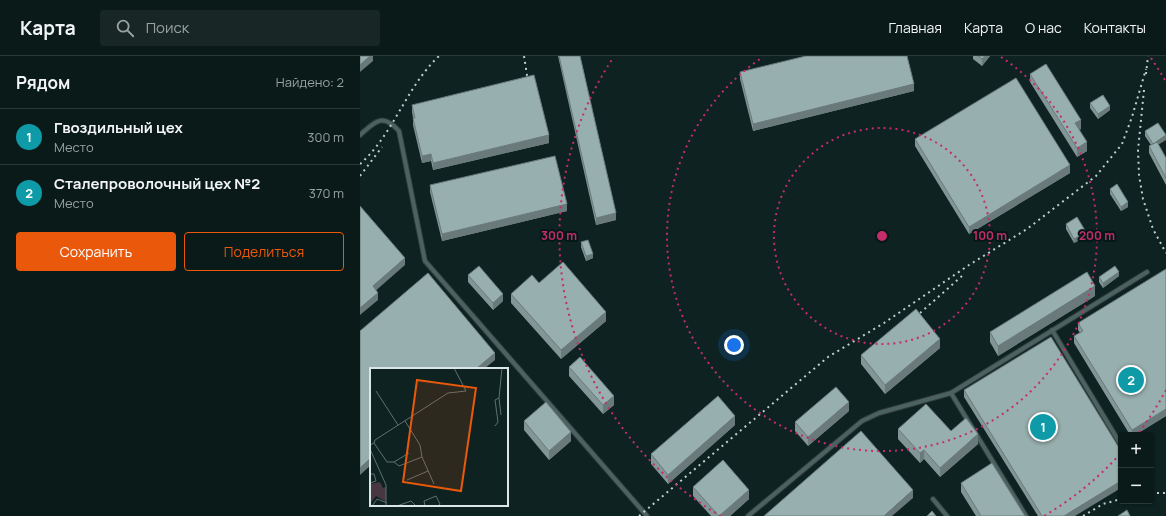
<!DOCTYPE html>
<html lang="ru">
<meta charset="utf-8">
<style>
body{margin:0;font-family:Manrope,sans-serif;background:#182726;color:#f1f3f6}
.controls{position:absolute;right:12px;bottom:12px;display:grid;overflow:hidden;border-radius:4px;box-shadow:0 1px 3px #0004}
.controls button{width:36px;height:36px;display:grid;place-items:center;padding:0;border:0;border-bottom:1px solid #2a3838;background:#0a1a19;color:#f1f3f6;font:20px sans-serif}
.you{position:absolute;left:374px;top:289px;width:14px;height:14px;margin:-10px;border:3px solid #fff;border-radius:50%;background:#1a73e8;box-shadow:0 0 0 6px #1a73e833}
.badge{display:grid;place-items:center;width:26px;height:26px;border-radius:50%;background:#ea580c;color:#fff;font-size:13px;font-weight:700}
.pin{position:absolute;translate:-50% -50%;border:2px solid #fff;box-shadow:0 1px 4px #0006}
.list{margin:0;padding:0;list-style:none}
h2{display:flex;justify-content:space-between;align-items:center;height:52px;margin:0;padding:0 16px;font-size:17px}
h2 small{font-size:13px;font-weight:400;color:#99a1a2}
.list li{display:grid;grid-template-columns:26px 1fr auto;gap:12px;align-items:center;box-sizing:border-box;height:56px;padding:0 16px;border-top:1px solid #2a3838}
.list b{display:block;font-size:15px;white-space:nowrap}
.list p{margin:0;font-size:13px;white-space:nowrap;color:#99a1a2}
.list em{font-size:13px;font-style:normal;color:#99a1a2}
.actions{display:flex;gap:8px;padding:12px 16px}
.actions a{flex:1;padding:9px 0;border:1px solid #ea580c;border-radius:4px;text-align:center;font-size:14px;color:#ea580c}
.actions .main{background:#ea580c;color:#fff}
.icon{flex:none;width:22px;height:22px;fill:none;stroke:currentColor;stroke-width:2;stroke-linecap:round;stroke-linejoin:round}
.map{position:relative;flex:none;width:806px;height:460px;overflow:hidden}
header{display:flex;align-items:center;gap:24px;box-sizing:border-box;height:56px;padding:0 20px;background:#0a1a19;border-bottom:1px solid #2a3838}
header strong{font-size:19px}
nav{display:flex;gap:22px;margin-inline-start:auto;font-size:14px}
.search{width:280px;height:36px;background:#182726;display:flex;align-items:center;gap:10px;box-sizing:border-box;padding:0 14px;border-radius:4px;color:#99a1a2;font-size:15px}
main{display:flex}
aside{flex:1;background:#0a1a19}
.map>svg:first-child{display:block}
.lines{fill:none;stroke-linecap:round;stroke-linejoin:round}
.service-casing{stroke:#303b3b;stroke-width:6}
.service{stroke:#4c6261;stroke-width:4}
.rail{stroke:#c1cece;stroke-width:2;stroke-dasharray:2 4;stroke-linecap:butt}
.wall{fill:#829696}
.shaded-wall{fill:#6a7a7a}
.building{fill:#97afae;stroke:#6a7a7a}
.ring{fill:none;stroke:#c42d69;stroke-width:2;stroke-dasharray:2 4}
.inset-road{fill:none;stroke:#5f7170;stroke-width:1}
.view{fill:#e8590c;fill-opacity:0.15;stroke:#e8590c;stroke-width:2}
.inset-edge{fill:none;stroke:#dbe7e7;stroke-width:2}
.centre{fill:#c42d69;stroke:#051818;stroke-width:2}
.ring-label{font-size:12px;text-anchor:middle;font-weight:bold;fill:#c42d69;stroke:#051818;stroke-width:4;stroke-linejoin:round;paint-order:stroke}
</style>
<header>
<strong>Карта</strong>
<div class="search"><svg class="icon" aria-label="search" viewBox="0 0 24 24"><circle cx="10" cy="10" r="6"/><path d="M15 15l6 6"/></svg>Поиск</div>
<nav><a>Главная</a><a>Карта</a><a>О нас</a><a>Контакты</a></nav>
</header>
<main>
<aside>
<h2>Рядом<small>Найдено: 2</small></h2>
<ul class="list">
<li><span class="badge" style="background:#0f9aa8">1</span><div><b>Гвоздильный цех</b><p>Место</p></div><em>300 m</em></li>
<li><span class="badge" style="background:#0f9aa8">2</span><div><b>Сталепроволочный цех №2</b><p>Место</p></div><em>370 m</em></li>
</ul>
<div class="actions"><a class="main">Сохранить</a><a>Поделиться</a></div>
</aside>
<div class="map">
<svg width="806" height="460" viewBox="0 0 806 460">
<rect width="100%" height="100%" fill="#0d2221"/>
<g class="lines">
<g class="service-casing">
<g id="service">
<path d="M0,79c15,-13 22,-23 39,-4l26,130 222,255"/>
<polyline points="692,274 761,389"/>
<polyline points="591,337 666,460"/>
<polyline points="573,443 587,460"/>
<polyline points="388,460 502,365 519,357 591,337 787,216"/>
</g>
</g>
<use href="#service" class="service"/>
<g class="rail">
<polyline points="164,0 169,32"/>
<polyline points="786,18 788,0"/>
<polyline points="784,34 778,94 779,119 783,143 793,173 806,197"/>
<path d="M0,108c34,-30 46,-77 79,-108"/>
<polyline points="0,120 22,91"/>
<polyline points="551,265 602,220"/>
<polyline points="791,437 806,437"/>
<polyline points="279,460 468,301 524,267 609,209 667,173 736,120 762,88 772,61 786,13"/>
<polyline points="723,460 743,448 761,443"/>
</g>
</g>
<g class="wall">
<polygon points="198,0 220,0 256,164 236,169"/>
<polygon points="613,0 630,0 622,10 613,3"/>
<polygon points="380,16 554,35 393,75 380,23"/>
<polygon points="670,18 721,73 719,74 727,95 717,101 670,26"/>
<polygon points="730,47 750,54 738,63 730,52"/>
<polygon points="52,49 189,87 73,114 71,105 62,107 53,69 53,62 52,56"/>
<polygon points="785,75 799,89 806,102 806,129 789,97 789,90 791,89 785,80"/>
<polygon points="555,83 710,117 609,178 555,90"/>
<polygon points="70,129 207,155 82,185 70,136"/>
<polygon points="750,133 768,151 761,155 750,138"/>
<polygon points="706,168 726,181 714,187 706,173"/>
<polygon points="221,186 233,202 226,205 221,191"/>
<polygon points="108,219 143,245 133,254 108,226"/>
<polygon points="759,220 743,232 739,226 739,221"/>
<polygon points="179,227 246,265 201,303 151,247 151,238"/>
<polygon points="735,240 638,300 630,286 630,276"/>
<polygon points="718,267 806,360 775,379 770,379 714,287 714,280 720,277 718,274"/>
<polygon points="580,292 525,338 501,308 501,299"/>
<polygon points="209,311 254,349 243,358 209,320"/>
<polygon points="604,334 715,460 678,460 604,341"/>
<polygon points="489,355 448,390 435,375 435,366"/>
<polygon points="164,365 211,385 189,404 164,374"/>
<polygon points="375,369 308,428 291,408 291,398"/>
<polygon points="538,373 591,375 618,388 580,421 564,403 560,407 538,383"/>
<polygon points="601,427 665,460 616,460 601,436"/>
<polygon points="333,431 389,443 370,460 351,460 333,440"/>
</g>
<g class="shaded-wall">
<polygon points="10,0 13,0 13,5 0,16 0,9"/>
<polygon points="625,0 630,0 622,10 622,3"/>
<polygon points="554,28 554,35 393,75 393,68"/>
<polygon points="750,50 750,54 738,63 738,58"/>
<polygon points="721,64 721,73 715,76 715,67"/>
<polygon points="189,79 189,87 73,114 73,107"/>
<polygon points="806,79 806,84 793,92 793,88"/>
<polygon points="727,86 727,95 717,101 717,92"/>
<polygon points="71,98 71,105 62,107 62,100"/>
<polygon points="710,109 710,117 609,178 609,171"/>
<polygon points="768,146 768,151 761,155 761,151"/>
<polygon points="207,148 207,155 82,185 82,178"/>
<polygon points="256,157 256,164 236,169 236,162"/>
<polygon points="726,176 726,181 714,187 714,183"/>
<polygon points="233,198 233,202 226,205 226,200"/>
<polygon points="45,202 45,209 13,237 13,230"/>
<polygon points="759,216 759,220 743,232 743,227"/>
<polygon points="735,230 735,240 638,300 638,290"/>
<polygon points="18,237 18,244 0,259 0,252"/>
<polygon points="143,238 143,245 133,254 133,247"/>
<polygon points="246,256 246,265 201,303 201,294"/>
<polygon points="580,283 580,292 525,338 525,329"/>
<polygon points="135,297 135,304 124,313 116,313"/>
<polygon points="254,340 254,349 243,358 243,349"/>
<polygon points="489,346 489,355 448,390 448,381"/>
<polygon points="806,353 806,360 775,379 772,379 772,374"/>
<polygon points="375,360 375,369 308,428 308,419"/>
<polygon points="211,376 211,385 189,404 189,395"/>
<polygon points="618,378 618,388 580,421 580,412"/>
<polygon points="564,394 564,403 560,407 560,397"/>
<polygon points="11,402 11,409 0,419 0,412"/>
<polygon points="761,425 761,432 715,460 704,460"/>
<polygon points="389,434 389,443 370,460 359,460"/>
<polygon points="553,434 553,442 532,460 524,460"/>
</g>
<g class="building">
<polygon points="0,0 10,0 0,9"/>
<polygon points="199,0 220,0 256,157 236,162"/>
<polygon points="446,0 547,0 554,28 393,68 380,16"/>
<polygon points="618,0 625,0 622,3"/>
<polygon points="686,8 721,64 715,67 727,86 717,92 670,18"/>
<polygon points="174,19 189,79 73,107 71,98 62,100 53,62 55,62 52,49"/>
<polygon points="656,22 710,109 609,171 555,83"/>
<polygon points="743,39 750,50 738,58 730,47"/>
<polygon points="798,67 806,79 793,88 785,75"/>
<polygon points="797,86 806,102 806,122 789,90"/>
<polygon points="195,100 207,148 82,178 70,129"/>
<polygon points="757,128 768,146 761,151 750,133"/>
<polygon points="0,150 45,202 13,230 18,237 0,252"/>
<polygon points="717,161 726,176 714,183 706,168"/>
<polygon points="228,184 233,198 226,200 221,186"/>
<polygon points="203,206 246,256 201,294 151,238 172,219 179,227"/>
<polygon points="119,210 143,238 133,247 108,219"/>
<polygon points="755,210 759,216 743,227 739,221"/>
<polygon points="806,213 806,353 772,374 714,280 723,275 718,267"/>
<polygon points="727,216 735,230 638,290 630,276"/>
<polygon points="68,217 135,297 116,313 11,313 11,402 0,412 0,275"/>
<polygon points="556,253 580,283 525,329 501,299"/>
<polygon points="691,281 761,395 761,425 704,460 682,460 604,334"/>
<polygon points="220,301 254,340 243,349 209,311"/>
<polygon points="476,331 489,346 448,381 435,366"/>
<polygon points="358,340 375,360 308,419 291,398"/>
<polygon points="186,346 211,376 189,395 164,365"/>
<polygon points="566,348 591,375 606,362 618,378 580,412 564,394 560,397 538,373"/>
<polygon points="501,375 553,434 524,460 404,460"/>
<polygon points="363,404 389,434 359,460 333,431"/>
<polygon points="632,407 665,460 621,460 601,427"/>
<polygon points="767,454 770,460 758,460"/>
<polygon points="572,455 576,460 567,460"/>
</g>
<g class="ring">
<circle cx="522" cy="180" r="108"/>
<path d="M641 1A215 215 0 1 1 403 1"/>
<path d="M806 334A323 323 0 0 1 777 379M760 398A323 323 0 0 1 684 460M361 460A323 323 0 0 1 253 2M791 2A323 323 0 0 1 806 26"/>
</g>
<g transform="translate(10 312)">
<rect width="138" height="138" fill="#0d2221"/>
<path d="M10,114l3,6 3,-1v15l-10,-6 -6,8v-20z" fill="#473740"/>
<path class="inset-road" d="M6,23l22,34M131,47l-2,-17 3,-30M35,53l15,24 2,12 12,27M125,58l3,-4 -3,-22 4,-2M4,75l1,-3 73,-47 18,-2 -12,-23M0,77l4,-2 13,19h7l5,4 23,-9M0,81l16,36v21M24,94l15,-9M0,106h4l2,7 -6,2M37,112l21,-9M2,138l5,-7 10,4M27,138l14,-5 5,5M55,138l-1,-5 12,-5 4,8 -2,2"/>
<path class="view" d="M47,12l59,8 -15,103 -58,-9z"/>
<rect width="138" height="138" class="inset-edge"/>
</g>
<circle cx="522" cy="180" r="6" class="centre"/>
<g class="ring-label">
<text x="630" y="184">100 m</text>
<text x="737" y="184">200 m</text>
<text x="199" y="184">300 m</text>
</g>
</svg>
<div class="controls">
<button>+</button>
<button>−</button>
</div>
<div class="you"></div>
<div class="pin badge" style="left:683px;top:371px;background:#0f9aa8">1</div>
<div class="pin badge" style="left:771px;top:324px;background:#0f9aa8">2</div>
</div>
</main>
